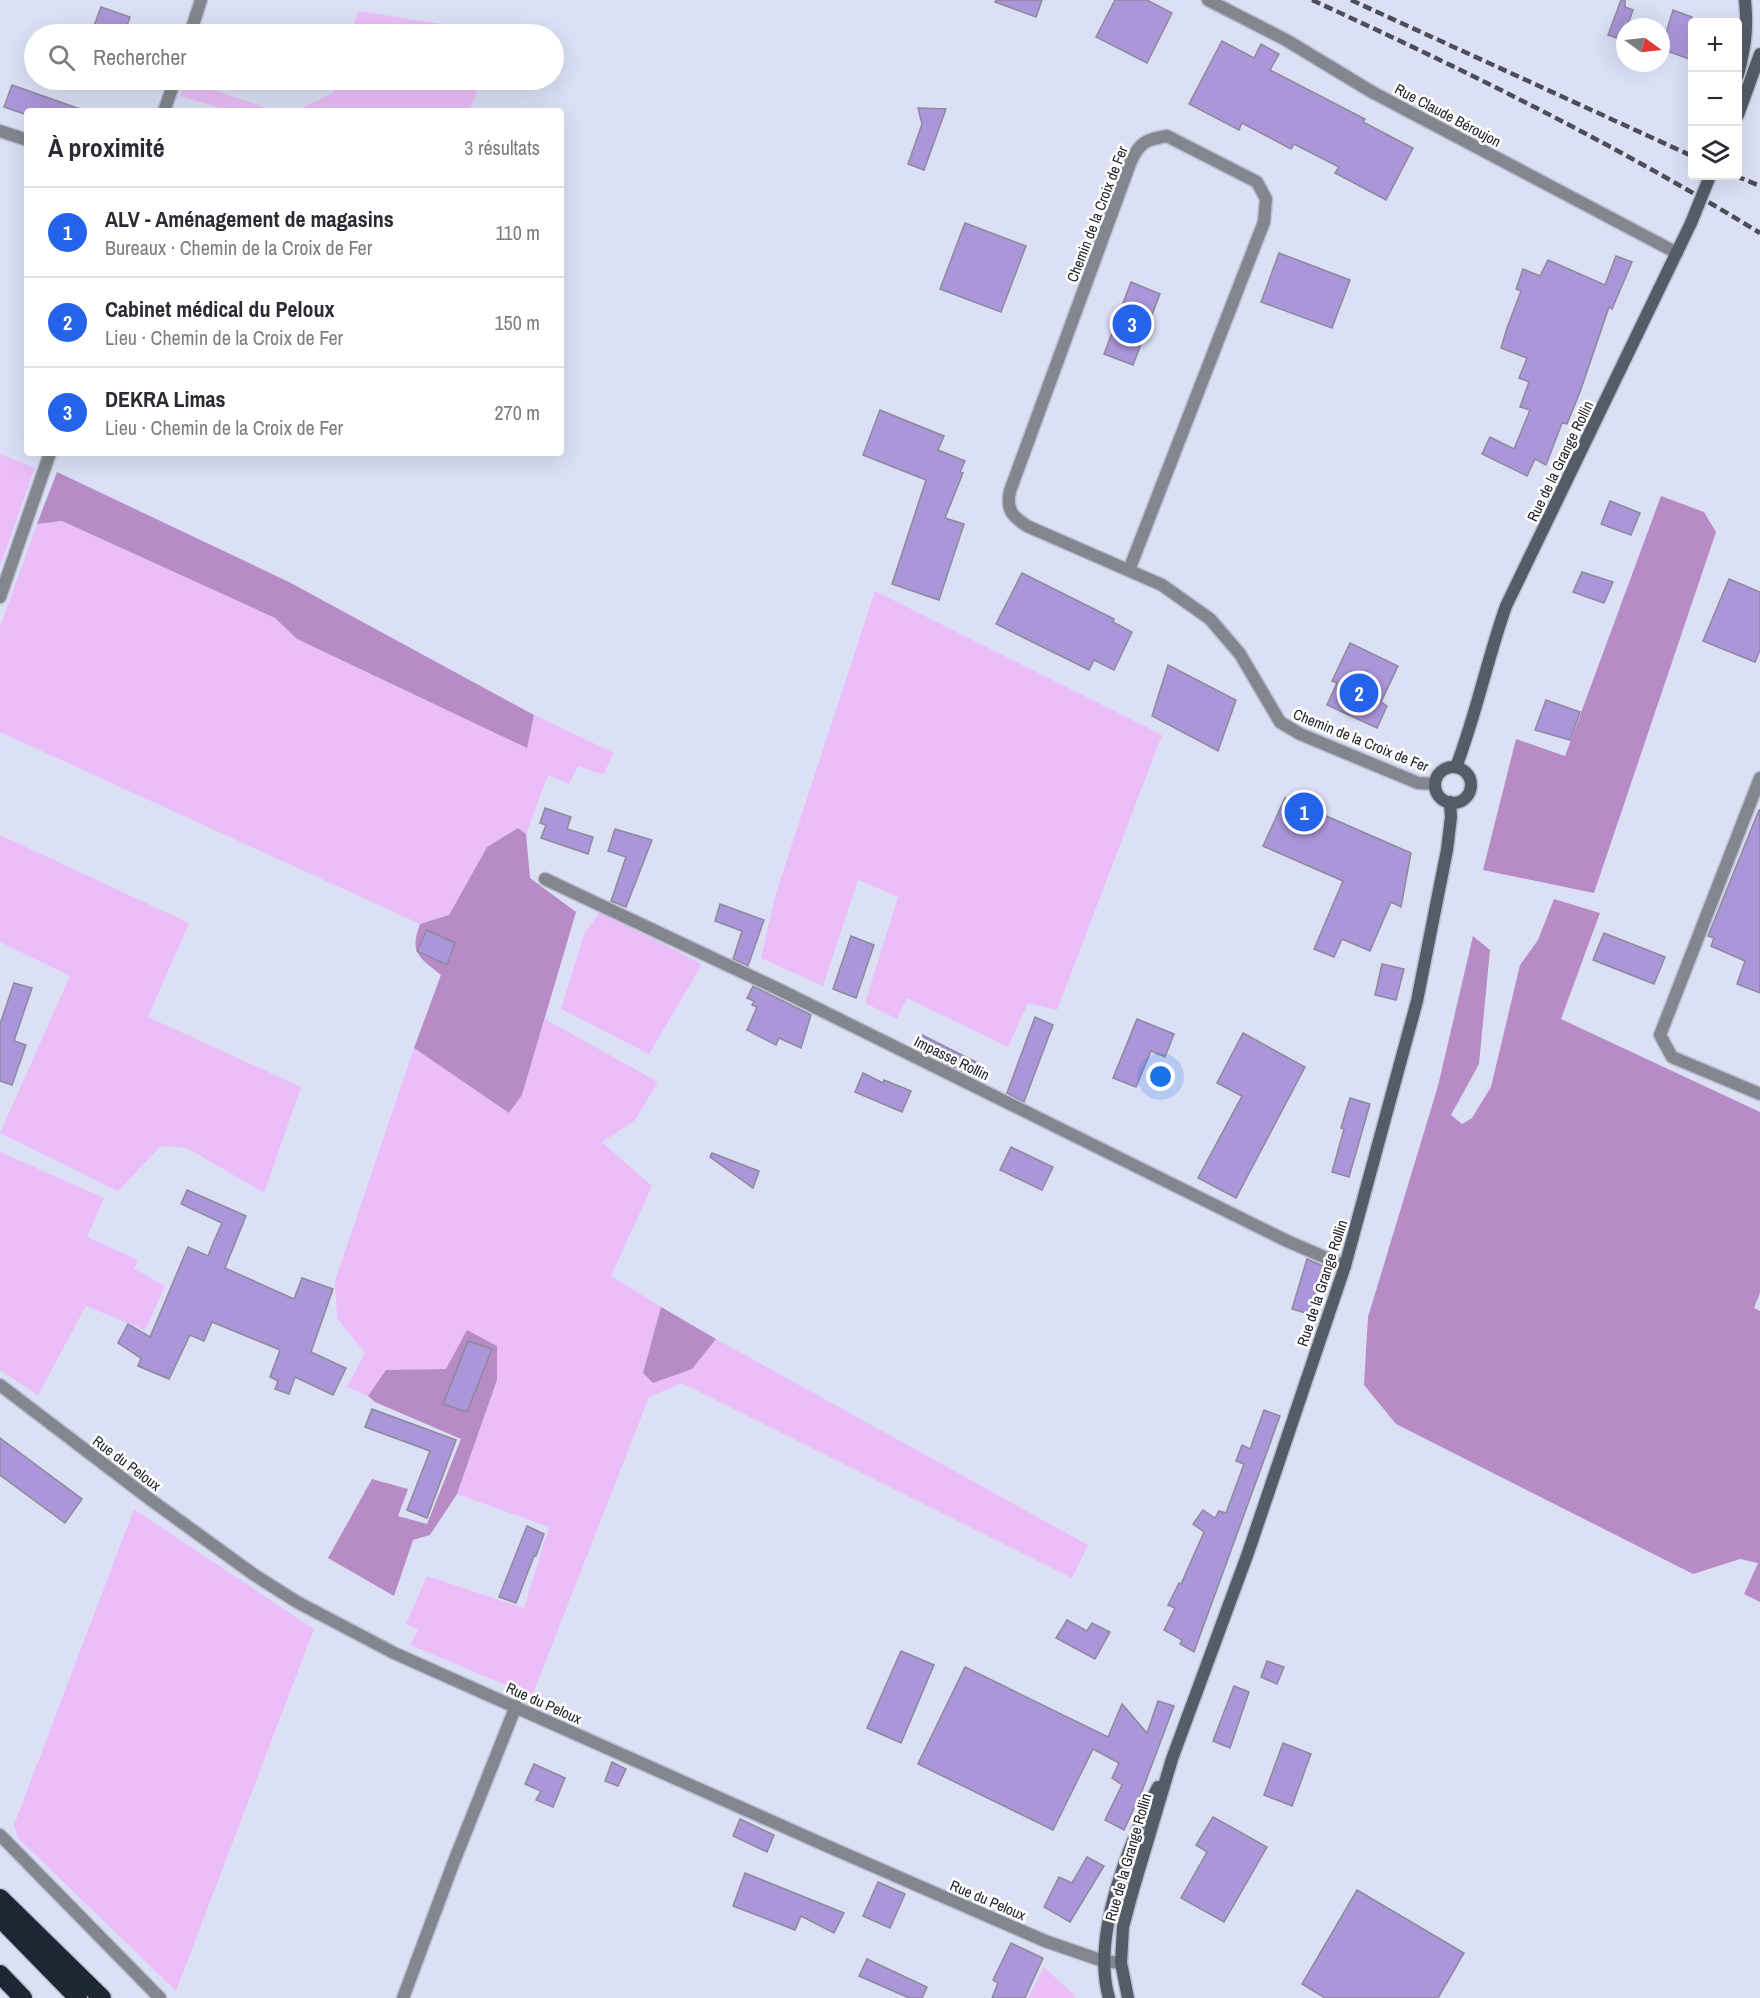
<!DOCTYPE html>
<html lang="fr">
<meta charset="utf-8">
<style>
body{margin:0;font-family:"Archivo Narrow",sans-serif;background:#f2f2f3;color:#2b2b33}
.controls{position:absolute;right:18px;top:18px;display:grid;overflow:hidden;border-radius:6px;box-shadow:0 6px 24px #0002}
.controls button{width:54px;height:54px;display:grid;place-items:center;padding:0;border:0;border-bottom:2px solid #e1e1e2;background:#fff;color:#2b2b33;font:30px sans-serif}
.compass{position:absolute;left:1616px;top:18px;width:54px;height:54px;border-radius:50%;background:#fff;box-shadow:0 6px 24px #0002;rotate:105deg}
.you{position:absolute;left:1161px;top:1077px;width:21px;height:21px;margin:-15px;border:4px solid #fff;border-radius:50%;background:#1a73e8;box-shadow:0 0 0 9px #1a73e833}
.badge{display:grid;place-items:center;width:39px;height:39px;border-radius:50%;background:#2563eb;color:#fff;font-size:20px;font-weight:700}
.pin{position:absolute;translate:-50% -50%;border:3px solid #fff;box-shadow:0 2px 6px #0006}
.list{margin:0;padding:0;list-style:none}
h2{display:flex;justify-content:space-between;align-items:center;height:78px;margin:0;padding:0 24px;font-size:26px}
h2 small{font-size:20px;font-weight:400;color:#7c7c81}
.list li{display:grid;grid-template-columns:39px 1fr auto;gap:18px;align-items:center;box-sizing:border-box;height:90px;padding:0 24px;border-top:2px solid #e1e1e2}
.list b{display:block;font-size:22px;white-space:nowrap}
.list p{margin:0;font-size:20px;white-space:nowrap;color:#7c7c81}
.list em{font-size:20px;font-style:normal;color:#7c7c81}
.icon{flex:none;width:33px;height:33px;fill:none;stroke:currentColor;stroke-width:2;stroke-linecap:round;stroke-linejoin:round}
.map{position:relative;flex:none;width:1760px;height:1998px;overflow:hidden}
.search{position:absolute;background:#fff;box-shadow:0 6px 24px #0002;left:24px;top:24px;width:540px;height:66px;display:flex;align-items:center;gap:15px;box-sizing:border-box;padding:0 21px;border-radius:33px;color:#7c7c81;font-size:22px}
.panel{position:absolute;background:#fff;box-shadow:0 6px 24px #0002;left:24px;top:108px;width:540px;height:348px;border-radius:6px}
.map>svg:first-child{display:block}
.green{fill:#ebbef9}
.forest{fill:#b78bc5}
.building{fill:#aa96d9;stroke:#8e899c;stroke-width:1.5}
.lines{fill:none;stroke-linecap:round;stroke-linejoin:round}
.service-casing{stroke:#bbbed1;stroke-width:15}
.minor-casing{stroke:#bbbed1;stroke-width:15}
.secondary-casing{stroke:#bbbed1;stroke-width:15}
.motorway-casing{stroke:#bbbed1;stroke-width:21}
.service{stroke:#82878f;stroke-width:12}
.minor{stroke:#82878f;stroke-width:12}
.secondary{stroke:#555c67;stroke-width:12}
.motorway{stroke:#1d2734;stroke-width:18}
.rail{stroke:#4c4d58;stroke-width:4.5;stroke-dasharray:9 4.5;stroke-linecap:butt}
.secondary-bridge-casing{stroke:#bbbed1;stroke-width:15;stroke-linecap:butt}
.secondary-bridge{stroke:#555c67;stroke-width:12}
.labels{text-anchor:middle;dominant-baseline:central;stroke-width:5;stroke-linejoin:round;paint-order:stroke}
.street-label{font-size:15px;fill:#23242c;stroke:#fff}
</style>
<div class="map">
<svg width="1760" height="1998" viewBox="0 0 1760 1998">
<rect width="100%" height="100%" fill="#dce0f5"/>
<g class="green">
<polygon points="358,11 498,33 351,34"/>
<polygon points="185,80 275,111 230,111 180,96"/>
<polygon points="337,80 481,80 469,111 295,111 333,93"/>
<polygon points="0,454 35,468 0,566"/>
<polygon points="62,521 275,618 297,639 526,747 534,715 614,753 603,775 578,766 569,784 548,775 526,834 518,828 487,847 449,915 420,924 0,732 0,627 37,524"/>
<polygon points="875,591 1162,735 1057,1010 1028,1003 1008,1047 907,998 897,1019 865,1003 898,897 858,880 823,986 761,958 776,893"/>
<polygon points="0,835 189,923 148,1017 301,1087 264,1193 187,1148 161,1146 118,1191 0,1133 70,976 0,942"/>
<polygon points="600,912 702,964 649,1054 561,1009 584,934"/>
<polygon points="545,1019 658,1082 635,1120 602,1142 652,1186 611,1276 661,1307 643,1373 653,1382 691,1369 716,1339 1088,1545 1072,1578 682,1383 649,1397 532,1696 410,1645 418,1630 406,1624 427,1576 524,1608 549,1527 457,1494 497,1380 446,1369 387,1370 368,1396 347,1387 365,1353 337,1318 335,1281 414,1048 509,1113 522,1095"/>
<polygon points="0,1152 104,1198 87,1237 138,1260 134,1269 165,1286 145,1330 86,1306 38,1395 0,1370"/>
<polygon points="134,1509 314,1629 176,1991 18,1838 14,1825"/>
<polygon points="1044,1967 1072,1993 1076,1998 1028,1998"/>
</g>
<g class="forest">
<polygon points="57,472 289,582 534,715 527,748 297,639 275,618 62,521 37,524"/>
<polygon points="1661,496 1704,512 1716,532 1594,893 1483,870 1516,739 1565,756"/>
<path d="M518,828l8,6 4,44 46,34 -54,183 -13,18 -95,-65 27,-73c-22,-18 -32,-22 -21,-51l29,-9 38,-68z"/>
<polygon points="1554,899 1600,913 1561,1019 1760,1112 1760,1293 1754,1308 1760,1311 1760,1602 1744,1594 1758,1563 1740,1559 1693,1574 1396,1424 1364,1385 1368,1317 1438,1086 1473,936 1490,950 1479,1064 1451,1115 1462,1124 1472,1118 1491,1087 1520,965 1538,940"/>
<polygon points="661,1307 716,1339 692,1369 653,1383 643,1373"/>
<polygon points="467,1330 497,1346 497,1380 457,1494 430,1535 413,1540 394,1596 328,1558 372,1479 408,1489 398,1516 427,1524 461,1439 375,1402 368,1396 386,1370 446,1369"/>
</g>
<g class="building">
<polygon points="996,0 1042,0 1036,17 995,2"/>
<polygon points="1115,0 1147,0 1172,13 1147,63 1096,37"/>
<polygon points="1621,0 1625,0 1625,7 1633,10 1627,27 1625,27 1625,41 1608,35"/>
<polygon points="101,7 130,17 124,34 91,34"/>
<polygon points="1673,10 1692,17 1692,60 1661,49"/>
<polygon points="1222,41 1254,58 1261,44 1279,54 1270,70 1365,119 1363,122 1413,148 1386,200 1335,173 1339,167 1294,144 1291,149 1242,123 1239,130 1189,104"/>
<polygon points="12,85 80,109 79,111 27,111 27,115 4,107"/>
<polygon points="918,108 946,109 924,170 908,164 922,124"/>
<polygon points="965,223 1026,246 1001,312 940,289"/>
<polygon points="1279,253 1350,280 1332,328 1261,302"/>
<polygon points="1616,256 1632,262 1612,309 1609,307 1580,392 1567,424 1562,423 1546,465 1535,459 1527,476 1482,454 1490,437 1514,449 1530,410 1520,407 1529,382 1519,378 1527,358 1501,348 1507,328 1521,291 1516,289 1523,269 1540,276 1548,260 1605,285"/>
<polygon points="1131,282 1160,294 1133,365 1104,354"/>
<polygon points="880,410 944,436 938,450 965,461 960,472 963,473 945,518 964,524 939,600 892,584 926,480 863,455"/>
<polygon points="1610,501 1640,513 1631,535 1601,524"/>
<polygon points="1582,572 1613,582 1604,603 1573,592"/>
<polygon points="1022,573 1114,619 1113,622 1132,632 1114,670 1094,660 1089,670 996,624"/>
<polygon points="1729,579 1760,592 1760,650 1755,662 1703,641"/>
<polygon points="1350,643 1398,666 1381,702 1387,706 1377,728 1327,705 1337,683 1332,681"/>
<polygon points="1168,665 1236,700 1218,751 1152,716"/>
<polygon points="1546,700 1580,712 1570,740 1535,730"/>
<polygon points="1285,798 1411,853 1401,907 1391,902 1370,951 1342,939 1334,957 1314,949 1343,881 1263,846"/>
<polygon points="545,808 571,817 567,829 593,837 588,854 541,838 546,825 540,823"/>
<polygon points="1759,810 1760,810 1760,993 1737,984 1745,961 1711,946 1714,938 1708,936"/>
<polygon points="615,829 652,840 626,907 611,901 626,857 608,851"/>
<polygon points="720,904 764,920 748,966 733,959 742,931 715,921"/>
<polygon points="427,930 455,943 447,965 417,951"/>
<polygon points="1604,933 1665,957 1654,984 1593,960"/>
<polygon points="851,936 874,945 856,998 833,989"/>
<polygon points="1382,964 1404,969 1396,1000 1375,995"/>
<polygon points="14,983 32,988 14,1041 26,1045 12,1085 0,1081 0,1024"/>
<polygon points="753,986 811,1015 801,1048 779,1038 776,1045 747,1030 757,1007 752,1005 754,1001 747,998"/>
<polygon points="1035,1017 1053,1025 1024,1102 1007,1093"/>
<polygon points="1137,1019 1174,1034 1165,1057 1151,1051 1136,1087 1113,1078"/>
<polygon points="1243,1033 1305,1067 1236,1198 1198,1178 1242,1096 1217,1083"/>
<polygon points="922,1035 976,1062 969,1075 916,1048"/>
<polygon points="863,1073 883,1083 884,1080 911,1091 902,1112 855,1092"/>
<polygon points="1350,1098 1370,1104 1349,1177 1332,1172 1344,1129 1341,1128"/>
<polygon points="1011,1147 1053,1167 1042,1190 1000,1170"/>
<polygon points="712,1153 759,1171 753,1188 710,1157"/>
<polygon points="187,1190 246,1216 225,1268 294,1299 302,1278 333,1289 311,1352 346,1368 333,1395 295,1377 289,1394 275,1389 278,1381 270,1377 280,1350 212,1322 204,1341 190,1335 169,1379 138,1366 141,1358 118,1343 128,1324 150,1337 188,1247 208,1256 214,1241 222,1223 181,1204"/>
<polygon points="1307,1259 1323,1266 1309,1314 1292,1309"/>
<polygon points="468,1341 492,1349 467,1412 443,1404"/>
<polygon points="372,1409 456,1440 427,1518 407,1510 430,1451 365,1427"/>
<polygon points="1264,1410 1280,1416 1194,1652 1180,1644 1182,1640 1164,1630 1175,1608 1168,1605 1179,1583 1181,1584 1204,1532 1193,1524 1203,1510 1215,1518 1219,1511 1226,1513 1244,1464 1236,1461 1242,1445 1250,1449"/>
<polygon points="0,1438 82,1499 65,1523 0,1475"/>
<polygon points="527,1526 544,1534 536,1556 534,1556 516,1603 499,1597"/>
<polygon points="1067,1620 1087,1631 1092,1623 1110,1632 1095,1659 1056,1638"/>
<polygon points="901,1651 934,1665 901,1743 867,1728"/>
<polygon points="1267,1661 1284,1667 1277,1684 1261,1677"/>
<polygon points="965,1667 1108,1737 1122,1704 1147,1733 1158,1701 1174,1706 1142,1791 1124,1830 1105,1820 1122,1785 1112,1778 1119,1763 1093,1749 1053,1830 918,1764"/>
<polygon points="1234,1686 1249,1692 1230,1748 1213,1741"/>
<polygon points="1283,1743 1311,1754 1292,1806 1264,1795"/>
<polygon points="612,1762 626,1769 618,1786 605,1781"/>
<polygon points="534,1764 565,1778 553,1807 536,1800 541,1791 525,1784"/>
<polygon points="1213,1817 1267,1847 1224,1922 1181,1898 1207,1852 1196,1845"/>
<polygon points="740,1819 774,1835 767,1852 733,1836"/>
<polygon points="1087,1857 1104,1866 1070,1922 1044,1907 1059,1877 1072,1883"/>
<polygon points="745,1873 844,1913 834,1933 801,1916 795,1930 733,1906"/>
<polygon points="878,1882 905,1894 890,1928 863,1916"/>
<polygon points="1357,1890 1464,1953 1438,1998 1325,1998 1302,1984"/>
<polygon points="1011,1943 1043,1958 1025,1998 992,1998 998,1983 993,1980"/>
<polygon points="867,1959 927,1987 922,1998 909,1998 859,1976"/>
</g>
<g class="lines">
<g class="service-casing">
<polyline id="service" points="1760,778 1660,1035 1672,1057 1760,1094"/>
</g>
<g class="minor-casing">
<g id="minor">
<polyline points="1208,0 1286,40 1372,92 1677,253"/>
<polyline points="190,34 201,0"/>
<polyline points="164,111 175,80"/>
<polyline points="0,131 27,140"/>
<path d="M1129,570l135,-348 2,-23 -9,-17 -90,-46c-20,3 -27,6 -36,25l-121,330c-4,19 2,25 17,35l135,59 48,34 30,35 40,68 20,12 118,49 17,1"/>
<polyline points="0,597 50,453"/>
<polyline points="545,879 778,989 1287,1241 1345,1266"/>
<polyline points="0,1385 151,1500 253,1574 297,1602 394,1653 827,1846 1045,1941 1103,1961 1121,1963"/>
<polyline points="0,1835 160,1998"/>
<polyline points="403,1998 453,1864 516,1706"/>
</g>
</g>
<g class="secondary-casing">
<g id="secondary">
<path d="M1738,75c7,-28 10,-46 7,-75"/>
<polyline points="1738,115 1760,54"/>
<path d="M1456,767c20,-52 31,-107 50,-161l185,-383"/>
<circle cx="1453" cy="785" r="18"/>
<path d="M1109,1998c-18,-62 20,-155 49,-211"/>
<polyline points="1128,1998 1121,1963 1123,1927 1133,1890 1172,1759 1248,1553 1345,1266 1417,1001 1447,850 1451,817 1450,802"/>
</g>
</g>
<g class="motorway-casing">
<g id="motorway">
<polyline points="0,1898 102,1998"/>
<polyline points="0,1918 78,1998"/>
<polyline points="0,1974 23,1998"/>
</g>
</g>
<use href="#service" class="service"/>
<use href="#minor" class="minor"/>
<use href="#secondary" class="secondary"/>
<use href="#motorway" class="motorway"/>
<g class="rail">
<path d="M1312,0c153,70 305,145 448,233"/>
<polyline points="1351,0 1692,156"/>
<polyline points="1736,176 1760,186"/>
</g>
<g class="secondary-bridge-casing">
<polyline id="secondary-bridge" points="1691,223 1710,176"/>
</g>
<use href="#secondary-bridge" class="secondary-bridge"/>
</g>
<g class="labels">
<g class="street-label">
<text transform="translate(1448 115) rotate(28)">Rue Claude Béroujon</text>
<text transform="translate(1097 214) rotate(-69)">Chemin de la Croix de Fer</text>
<text transform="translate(1560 461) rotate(-64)">Rue de la Grange Rollin</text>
<text transform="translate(1361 740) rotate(22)">Chemin de la Croix de Fer</text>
<text transform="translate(952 1058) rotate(26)">Impasse Rollin</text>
<text transform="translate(1322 1283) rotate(-72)">Rue de la Grange Rollin</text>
<text transform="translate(127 1463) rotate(37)">Rue du Peloux</text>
<text transform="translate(544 1703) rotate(24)">Rue du Peloux</text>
<text transform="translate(1128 1857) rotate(-74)">Rue de la Grange Rollin</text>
<text transform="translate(988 1900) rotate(23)">Rue du Peloux</text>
</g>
</g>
</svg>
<div class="controls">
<button>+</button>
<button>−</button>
<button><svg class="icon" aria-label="layers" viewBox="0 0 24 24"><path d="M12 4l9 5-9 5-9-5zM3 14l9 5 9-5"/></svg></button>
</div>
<svg class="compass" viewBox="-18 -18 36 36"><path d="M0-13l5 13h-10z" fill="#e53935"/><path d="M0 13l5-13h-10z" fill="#7c7c81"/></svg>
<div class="you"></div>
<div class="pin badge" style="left:1304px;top:812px">1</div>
<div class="pin badge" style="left:1359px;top:693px">2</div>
<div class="pin badge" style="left:1132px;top:324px">3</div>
<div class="search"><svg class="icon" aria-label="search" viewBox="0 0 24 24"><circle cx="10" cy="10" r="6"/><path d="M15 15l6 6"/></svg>Rechercher</div>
<section class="panel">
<h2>À proximité<small>3 résultats</small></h2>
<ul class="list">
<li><span class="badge">1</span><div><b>ALV - Aménagement de magasins</b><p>Bureaux · Chemin de la Croix de Fer</p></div><em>110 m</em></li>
<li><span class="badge">2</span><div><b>Cabinet médical du Peloux</b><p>Lieu · Chemin de la Croix de Fer</p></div><em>150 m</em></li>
<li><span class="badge">3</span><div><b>DEKRA Limas</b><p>Lieu · Chemin de la Croix de Fer</p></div><em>270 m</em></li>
</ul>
</section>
</div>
